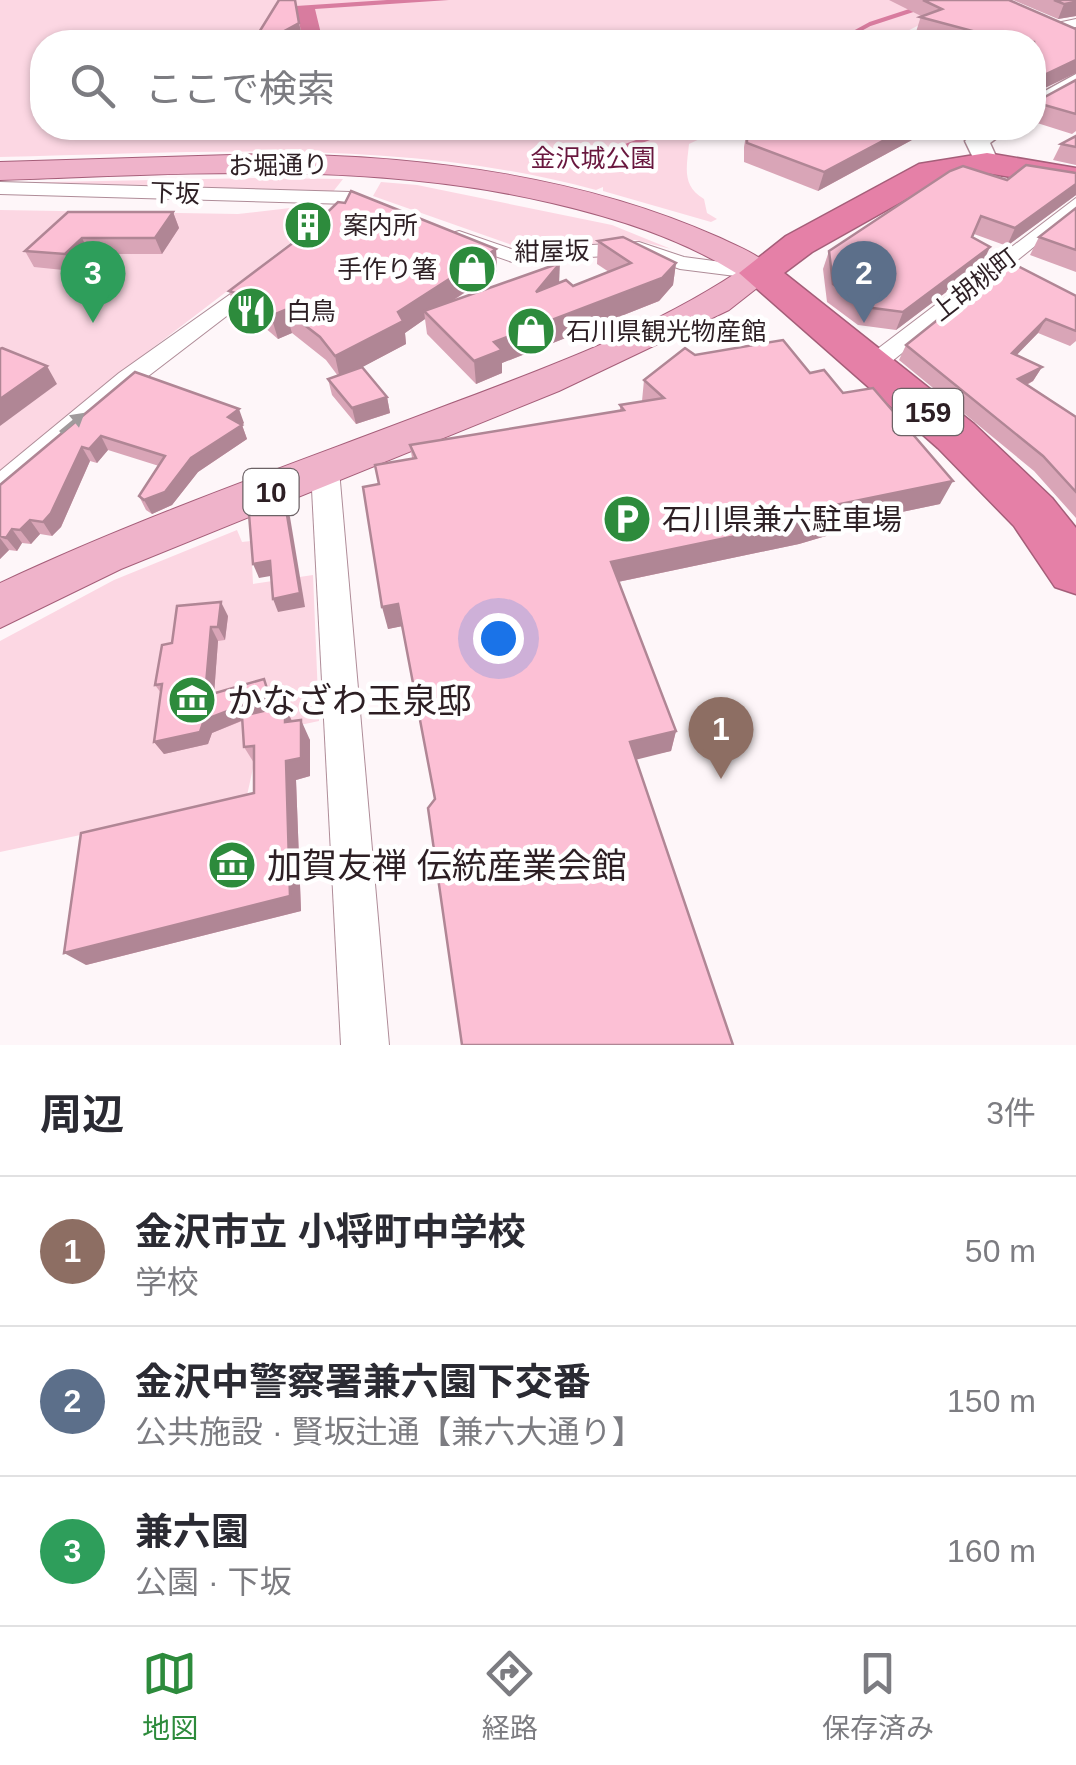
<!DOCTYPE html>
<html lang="ja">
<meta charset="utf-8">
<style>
body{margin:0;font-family:Helvetica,"Noto Sans JP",sans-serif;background:#f7f7f7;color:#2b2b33}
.you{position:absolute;left:498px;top:638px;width:35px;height:35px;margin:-25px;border:8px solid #fff;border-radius:50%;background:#1a73e8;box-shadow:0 0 0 15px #1a73e833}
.badge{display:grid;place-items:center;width:65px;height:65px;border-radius:50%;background:#2d8b3c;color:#fff;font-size:32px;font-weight:700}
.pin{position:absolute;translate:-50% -82px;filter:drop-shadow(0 2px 5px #0008)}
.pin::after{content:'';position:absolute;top:52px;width:35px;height:30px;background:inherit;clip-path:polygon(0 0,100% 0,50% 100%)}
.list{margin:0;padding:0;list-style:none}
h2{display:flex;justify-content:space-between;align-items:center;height:130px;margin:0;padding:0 40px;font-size:42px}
h2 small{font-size:32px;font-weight:400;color:#7c7c81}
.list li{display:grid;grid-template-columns:65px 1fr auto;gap:30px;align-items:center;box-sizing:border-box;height:150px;padding:0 40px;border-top:2px solid #e1e1e2}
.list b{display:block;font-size:38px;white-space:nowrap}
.list p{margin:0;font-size:32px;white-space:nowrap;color:#7c7c81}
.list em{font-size:32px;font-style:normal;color:#7c7c81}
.icon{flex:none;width:55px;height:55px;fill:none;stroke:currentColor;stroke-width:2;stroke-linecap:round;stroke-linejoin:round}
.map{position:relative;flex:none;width:1076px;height:1045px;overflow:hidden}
.search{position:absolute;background:#fff;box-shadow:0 2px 8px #0004;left:30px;right:30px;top:30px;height:110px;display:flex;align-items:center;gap:25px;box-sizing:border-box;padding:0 35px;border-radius:40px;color:#7c7c81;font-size:38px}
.sheet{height:580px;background:#fff}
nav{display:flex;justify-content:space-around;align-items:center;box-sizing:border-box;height:140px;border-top:2px solid #e1e1e2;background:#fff;font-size:28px;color:#7c7c81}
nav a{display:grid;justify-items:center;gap:5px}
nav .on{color:#2d8b3c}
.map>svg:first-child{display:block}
.green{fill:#fcd7e3}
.water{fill:#d87c9f}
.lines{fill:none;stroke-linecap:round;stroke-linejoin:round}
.stream-far1{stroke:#d87c9f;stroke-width:4}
.stream{stroke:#d87c9f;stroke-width:5}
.street-casing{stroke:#af8c98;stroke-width:2}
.secondary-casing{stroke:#af8c98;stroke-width:3}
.primary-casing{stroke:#a55e79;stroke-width:2}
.highway-casing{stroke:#a55e79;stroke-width:3}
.street{fill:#fff;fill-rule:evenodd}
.secondary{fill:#fff;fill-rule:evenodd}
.primary{fill:#efb3ca;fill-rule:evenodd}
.highway{fill:#e580a7;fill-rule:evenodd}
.wall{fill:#d9a5b7}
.shaded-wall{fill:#b08695}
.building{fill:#fcc0d5;stroke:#b08695;stroke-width:2.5}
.oneway{fill:#a09a9c}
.labels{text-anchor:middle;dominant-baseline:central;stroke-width:9;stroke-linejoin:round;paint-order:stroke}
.far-park-label{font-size:25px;fill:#69173e;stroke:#fff}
.far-street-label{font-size:25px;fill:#2d1f24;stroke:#fff}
.far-poi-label{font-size:25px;fill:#2d1f24;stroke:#fff;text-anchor:start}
.shield{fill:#fff;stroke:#6c6266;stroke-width:2.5}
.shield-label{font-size:28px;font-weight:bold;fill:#2d1f24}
.poi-label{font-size:30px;fill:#2d1f24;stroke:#fff;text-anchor:start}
.near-poi-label{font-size:35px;fill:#2d1f24;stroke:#fff;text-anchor:start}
</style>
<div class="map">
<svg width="1076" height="1045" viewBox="0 0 1076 1045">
<rect width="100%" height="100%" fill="#fef6f9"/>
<g class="green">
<path d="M0,0h968l-82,42h-844v86h681l-34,16c-2,22 -8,42 15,55l3,14 10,6 -6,3 -108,-31v-4l-7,3c-196,-53 -395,-37 -596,-33z"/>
<polygon points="255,178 343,179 332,193 0,183"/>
<polygon points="381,182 417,185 612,225 671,249 635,240 526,250 373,196"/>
<polygon points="307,206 315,209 319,221 99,389 0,478 0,210 238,214"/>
<polygon points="237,530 242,542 251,541 253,584 313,575 319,721 253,735 255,759 246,800 0,852 0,641 114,580"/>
</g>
<polygon class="water" points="387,0 449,0 315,9 323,42 303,42 296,6"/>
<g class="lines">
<polyline class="stream-far1" points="837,42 870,24 922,7 916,0"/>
<polyline class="stream" points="621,148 676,128"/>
<g class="street-casing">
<g id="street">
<polygon points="1076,19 1076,27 1049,30 1043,26"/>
<polygon points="0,182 350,192 397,211 387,217 348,204 0,194"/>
<polygon points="1076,198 1076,213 881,370 863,370 860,365 863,360"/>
<polygon points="459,231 514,250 639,242 684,257 759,267 770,273 759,279 680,269 637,254 512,262 452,241 452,233"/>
<polygon points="263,271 274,277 271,282 104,410 10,495 0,498 0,471 119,373"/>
<polygon points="325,460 335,463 339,470 389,1045 341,1045 311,470 315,463"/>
</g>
</g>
<g class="secondary-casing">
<g id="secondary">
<polygon points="1076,74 1076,89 1034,113 1034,97"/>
<polygon points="982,128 1010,128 990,143 999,163 987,170 978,168 965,141"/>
</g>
</g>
<g class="primary-casing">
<path id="primary" d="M263,154c153,1 314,20 455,83 19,9 46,19 58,36l-47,37 -170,81 -438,178 -121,59v-45c145,-68 296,-120 445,-177 98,-37 203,-75 291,-133 -56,-35 -120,-55 -184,-70 -183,-43 -366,-29 -552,-23v-18z"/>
</g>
<g class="highway-casing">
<polygon id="highway" points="987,153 1076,168 1076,188 987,173 940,180 812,252 784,273 974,424 1052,498 1076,528 1076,594 1055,587 1014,526 938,448 739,273 786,236 919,164"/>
</g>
<use href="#street" class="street"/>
<use href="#secondary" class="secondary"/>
<use href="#primary" class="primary"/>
<use href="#highway" class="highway"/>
</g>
<g class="wall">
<polygon points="889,0 1009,0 1076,29 1076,73 1041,90 1041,99 1076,80 1076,131 1072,134 1034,122 1034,42 951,42 916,32 921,16"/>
<polygon points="1013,0 1076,0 1076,16 1058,19"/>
<polygon points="934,128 818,191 744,162 744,147 747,129"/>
<polygon points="1076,136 1076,165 1053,160 1061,144"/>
<polygon points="1076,173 1076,195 1007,246 974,234 972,237 982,265 896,330 858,325 827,302 823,269 829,251 1007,180"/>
<polygon points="1076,208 1076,272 1030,255 1039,237"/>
<polygon points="173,212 179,228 162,254 90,254 73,271 34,267 25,251"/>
<polygon points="598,241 676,263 673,285 659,301 502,363 502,373 476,384 427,334 425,319 405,333 406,344 362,367 387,397 390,413 356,424 332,395 328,379 338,376 326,360 292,333 278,339 256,320 236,313 229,291 496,249 497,271 451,302 559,283 573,286 609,272 597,264"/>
<polygon points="1076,296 1076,341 1070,346 1038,333 1016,355 1042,367 1033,381 1027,385 1076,417 1076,518 1034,471 899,360 906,345"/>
<polygon points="695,355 810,373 843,393 940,504 830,527 826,536 799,544 618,582 676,731 671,751 435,799 402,626 388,629 379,484 412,458 410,445 620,411 620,405 642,401 644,380"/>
<polygon points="135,372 244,423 242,425 247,439 198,472 172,505 152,514 146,510 139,496 159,466 108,450 97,463 90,461 61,527 52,536 40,534 31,544 22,543 17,551 9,550 0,559 0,485"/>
<polygon points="228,616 225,640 218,641 214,693 264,679 275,707 270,710 285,706 292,721 310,740 310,776 296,780 301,911 86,965 254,793 254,763 244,747 242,721 212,733 208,744 164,754 154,742 161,693 155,685 172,643"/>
</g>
<g class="shaded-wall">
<polygon points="1076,2 1076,16 1058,19 1064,4"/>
<polygon points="299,23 301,31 281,42 264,42"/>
<polygon points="1076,60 1076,73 1034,93 1040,77"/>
<polygon points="907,128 934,128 818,191 824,172"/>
<polygon points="1076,184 1076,195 1007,246 1015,228"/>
<polygon points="173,212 179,228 162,254 155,238"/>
<polygon points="82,238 90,254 73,271 65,254"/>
<polygon points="990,247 982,265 896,330 903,312"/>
<polygon points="496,249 497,271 429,316 424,311 425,319 405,333 406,344 340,379 335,356 398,312"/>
<polygon points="560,263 559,285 536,292"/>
<polygon points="676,263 673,285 659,301 502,363 502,373 476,384 474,361 494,342"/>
<polygon points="285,310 292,333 278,339 271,316"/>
<polygon points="1046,319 1038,333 1004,368 1012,353"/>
<polygon points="47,366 57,384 0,426 0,399"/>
<polygon points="1042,367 1033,381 1010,393 1018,379"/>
<polygon points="387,397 390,413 356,424 352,408"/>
<polygon points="239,409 244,423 236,429 242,425 247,439 198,472 172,505 152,514 144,500 191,458 228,417"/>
<polygon points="101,436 108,450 97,463 89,449"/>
<polygon points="82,447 90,461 61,527 52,536 43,522"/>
<polygon points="953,481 940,504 830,527 826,536 799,544 608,584 611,562 830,506"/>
<polygon points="285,503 290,517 305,607 278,612 273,599"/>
<polygon points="30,520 40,534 31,544 20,530"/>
<polygon points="12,529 22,543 17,551 6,538"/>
<polygon points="0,538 9,550 0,559"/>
<polygon points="270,561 276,575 259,578 253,564"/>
<polygon points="221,602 228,616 225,640 218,627"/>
<polygon points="398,604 403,626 388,629 382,607"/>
<polygon points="211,627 218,641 213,708 205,696"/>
<polygon points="264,679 275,707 212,733 208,744 164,754 154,742"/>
<polygon points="285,706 294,726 285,722"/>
<polygon points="301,720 310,740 310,776 296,780 301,911 86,965 64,953 290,896 286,761"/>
<polygon points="676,731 671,751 627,762 630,742"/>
</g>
<g class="building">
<polygon points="279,0 295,0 299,23 264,42 253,42"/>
<polygon points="923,0 1009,0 1076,29 1076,60 1040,77 1041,99 1076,80 1076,114 1034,102 1034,42 991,42 999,38 920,17 942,9"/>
<polygon points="1054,0 1076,0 1076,2 1064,4"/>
<polygon points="750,128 907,128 824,172 747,143 747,129"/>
<polygon points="1076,136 1076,147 1061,144"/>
<polygon points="1026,165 1076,173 1076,184 1015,228 981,216 972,237 990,247 903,312 865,307 833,284 829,251 950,171 963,166 1007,180"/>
<polygon points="351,191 496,249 398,312 403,321 335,356 320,337 285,310 271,316 249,297 229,291 306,233 338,202 345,203"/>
<polygon points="1076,208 1076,250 1039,237"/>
<polygon points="68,212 173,212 155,238 82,238 65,254 25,251"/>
<polygon points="623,237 676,263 662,278 494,342 502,350 474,361 424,311 560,263 536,292 566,280 573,286 631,263 598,241"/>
<polygon points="1010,262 1076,296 1076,331 1046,319 1012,353 1042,367 1018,379 1076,417 1076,492 1043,456 906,345"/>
<polygon points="783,340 810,373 824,370 843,393 873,388 953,481 830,506 836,514 807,521 611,562 676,731 630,742 733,1045 462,1045 428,808 435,799 398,604 382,607 363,487 379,484 375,465 416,458 410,445 624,410 620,405 664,398 644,380 685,348 695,355"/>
<polygon points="2,348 47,366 0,399 0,349"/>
<polygon points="362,367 387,397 352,408 328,379"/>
<polygon points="135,372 239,409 228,417 242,425 191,458 165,492 144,500 139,496 165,456 101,436 89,449 82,447 51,513 43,522 30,520 20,530 12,529 6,538 0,536 0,485"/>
<polygon points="285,503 300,593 273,599 270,561 253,564 249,514 262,506"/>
<polygon points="221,602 218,627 211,627 205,696 264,679 269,695 204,720 200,732 154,742 162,684 155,685 162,645 172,643 177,606"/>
<polygon points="285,706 285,722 301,720 301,758 286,761 290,896 64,953 81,833 254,793 254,746 244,747 242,716"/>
</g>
<defs><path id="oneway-solid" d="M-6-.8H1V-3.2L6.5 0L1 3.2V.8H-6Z" transform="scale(2.5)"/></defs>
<use class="oneway" href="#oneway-solid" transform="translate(72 423) rotate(-39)"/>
<defs>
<g id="building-disc" transform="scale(2.5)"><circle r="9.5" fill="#2d8b3c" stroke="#fff"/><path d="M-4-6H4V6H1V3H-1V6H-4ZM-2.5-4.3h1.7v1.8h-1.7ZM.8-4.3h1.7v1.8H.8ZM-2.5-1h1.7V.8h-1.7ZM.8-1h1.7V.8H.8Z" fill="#fff"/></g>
<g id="shop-disc" transform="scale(2.5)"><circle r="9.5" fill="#2d8b3c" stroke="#fff"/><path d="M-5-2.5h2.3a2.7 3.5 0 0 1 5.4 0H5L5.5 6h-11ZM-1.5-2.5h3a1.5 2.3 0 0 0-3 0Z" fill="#fff"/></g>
<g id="restaurant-disc" transform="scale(2.5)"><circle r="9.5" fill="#2d8b3c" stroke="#fff"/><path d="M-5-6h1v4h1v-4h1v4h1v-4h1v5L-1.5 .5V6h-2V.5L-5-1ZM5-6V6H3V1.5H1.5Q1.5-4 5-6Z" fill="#fff"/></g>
<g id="parking-disc" transform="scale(2.5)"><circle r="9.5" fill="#2d8b3c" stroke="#fff"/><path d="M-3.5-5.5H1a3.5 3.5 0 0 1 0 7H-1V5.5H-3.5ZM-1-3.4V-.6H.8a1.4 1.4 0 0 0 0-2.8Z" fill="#fff"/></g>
<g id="museum-disc" transform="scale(2.5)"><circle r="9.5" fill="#2d8b3c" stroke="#fff"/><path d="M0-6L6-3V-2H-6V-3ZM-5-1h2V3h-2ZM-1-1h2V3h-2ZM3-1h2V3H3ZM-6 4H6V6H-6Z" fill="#fff"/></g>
</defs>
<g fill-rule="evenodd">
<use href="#building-disc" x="308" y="225"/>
<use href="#shop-disc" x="472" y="269"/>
<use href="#restaurant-disc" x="251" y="311"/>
<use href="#shop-disc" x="531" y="331"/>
<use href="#parking-disc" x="627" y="519"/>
<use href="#museum-disc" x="192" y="700"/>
<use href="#museum-disc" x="232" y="865"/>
</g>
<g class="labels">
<g class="far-park-label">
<text x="593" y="158">金沢城公園</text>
</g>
<g class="far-street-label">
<text transform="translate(278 165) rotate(-1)">お堀通り</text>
<text transform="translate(175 193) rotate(2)">下坂</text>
<text transform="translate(552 251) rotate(-1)">紺屋坂</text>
<text transform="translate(974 284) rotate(-38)">上胡桃町</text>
</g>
<g class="far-poi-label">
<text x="343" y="225">案内所</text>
<text x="437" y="269" text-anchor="end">手作り箸</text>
<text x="286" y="311">白鳥</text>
<text x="566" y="331">石川県観光物産館</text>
</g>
<g class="shield">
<rect x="893" y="389" width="70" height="46" rx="8"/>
<rect x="243.5" y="469" width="55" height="46" rx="8"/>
</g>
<g class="shield-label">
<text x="928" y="412">159</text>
<text x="271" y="492">10</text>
</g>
<g class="poi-label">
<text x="662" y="519">石川県兼六駐車場</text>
</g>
<g class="near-poi-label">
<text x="227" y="700">かなざわ玉泉邸</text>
<text x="267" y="865">加賀友禅 伝統産業会館</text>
</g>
</g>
</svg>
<div class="you"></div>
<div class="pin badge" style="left:721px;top:779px;background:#8d6e63">1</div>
<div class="pin badge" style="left:864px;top:323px;background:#5c6f8a">2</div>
<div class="pin badge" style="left:93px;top:323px;background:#2e9e5b">3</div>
<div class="search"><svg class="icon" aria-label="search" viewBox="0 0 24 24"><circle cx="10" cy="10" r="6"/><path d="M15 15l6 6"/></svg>ここで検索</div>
</div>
<section class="sheet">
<h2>周辺<small>3件</small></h2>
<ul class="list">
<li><span class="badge" style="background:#8d6e63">1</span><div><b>金沢市立 小将町中学校</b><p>学校</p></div><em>50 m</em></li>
<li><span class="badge" style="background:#5c6f8a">2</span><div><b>金沢中警察署兼六園下交番</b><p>公共施設 · 賢坂辻通【兼六大通り】</p></div><em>150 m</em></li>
<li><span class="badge" style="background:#2e9e5b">3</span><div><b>兼六園</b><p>公園 · 下坂</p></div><em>160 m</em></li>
</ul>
</section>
<nav>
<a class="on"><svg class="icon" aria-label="map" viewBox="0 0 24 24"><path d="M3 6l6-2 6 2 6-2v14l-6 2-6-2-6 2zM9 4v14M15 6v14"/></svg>地図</a>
<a><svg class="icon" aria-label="directions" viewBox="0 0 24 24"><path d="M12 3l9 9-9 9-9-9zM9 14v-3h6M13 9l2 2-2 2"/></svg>経路</a>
<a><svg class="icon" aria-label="saved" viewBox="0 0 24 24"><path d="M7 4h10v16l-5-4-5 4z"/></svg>保存済み</a>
</nav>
